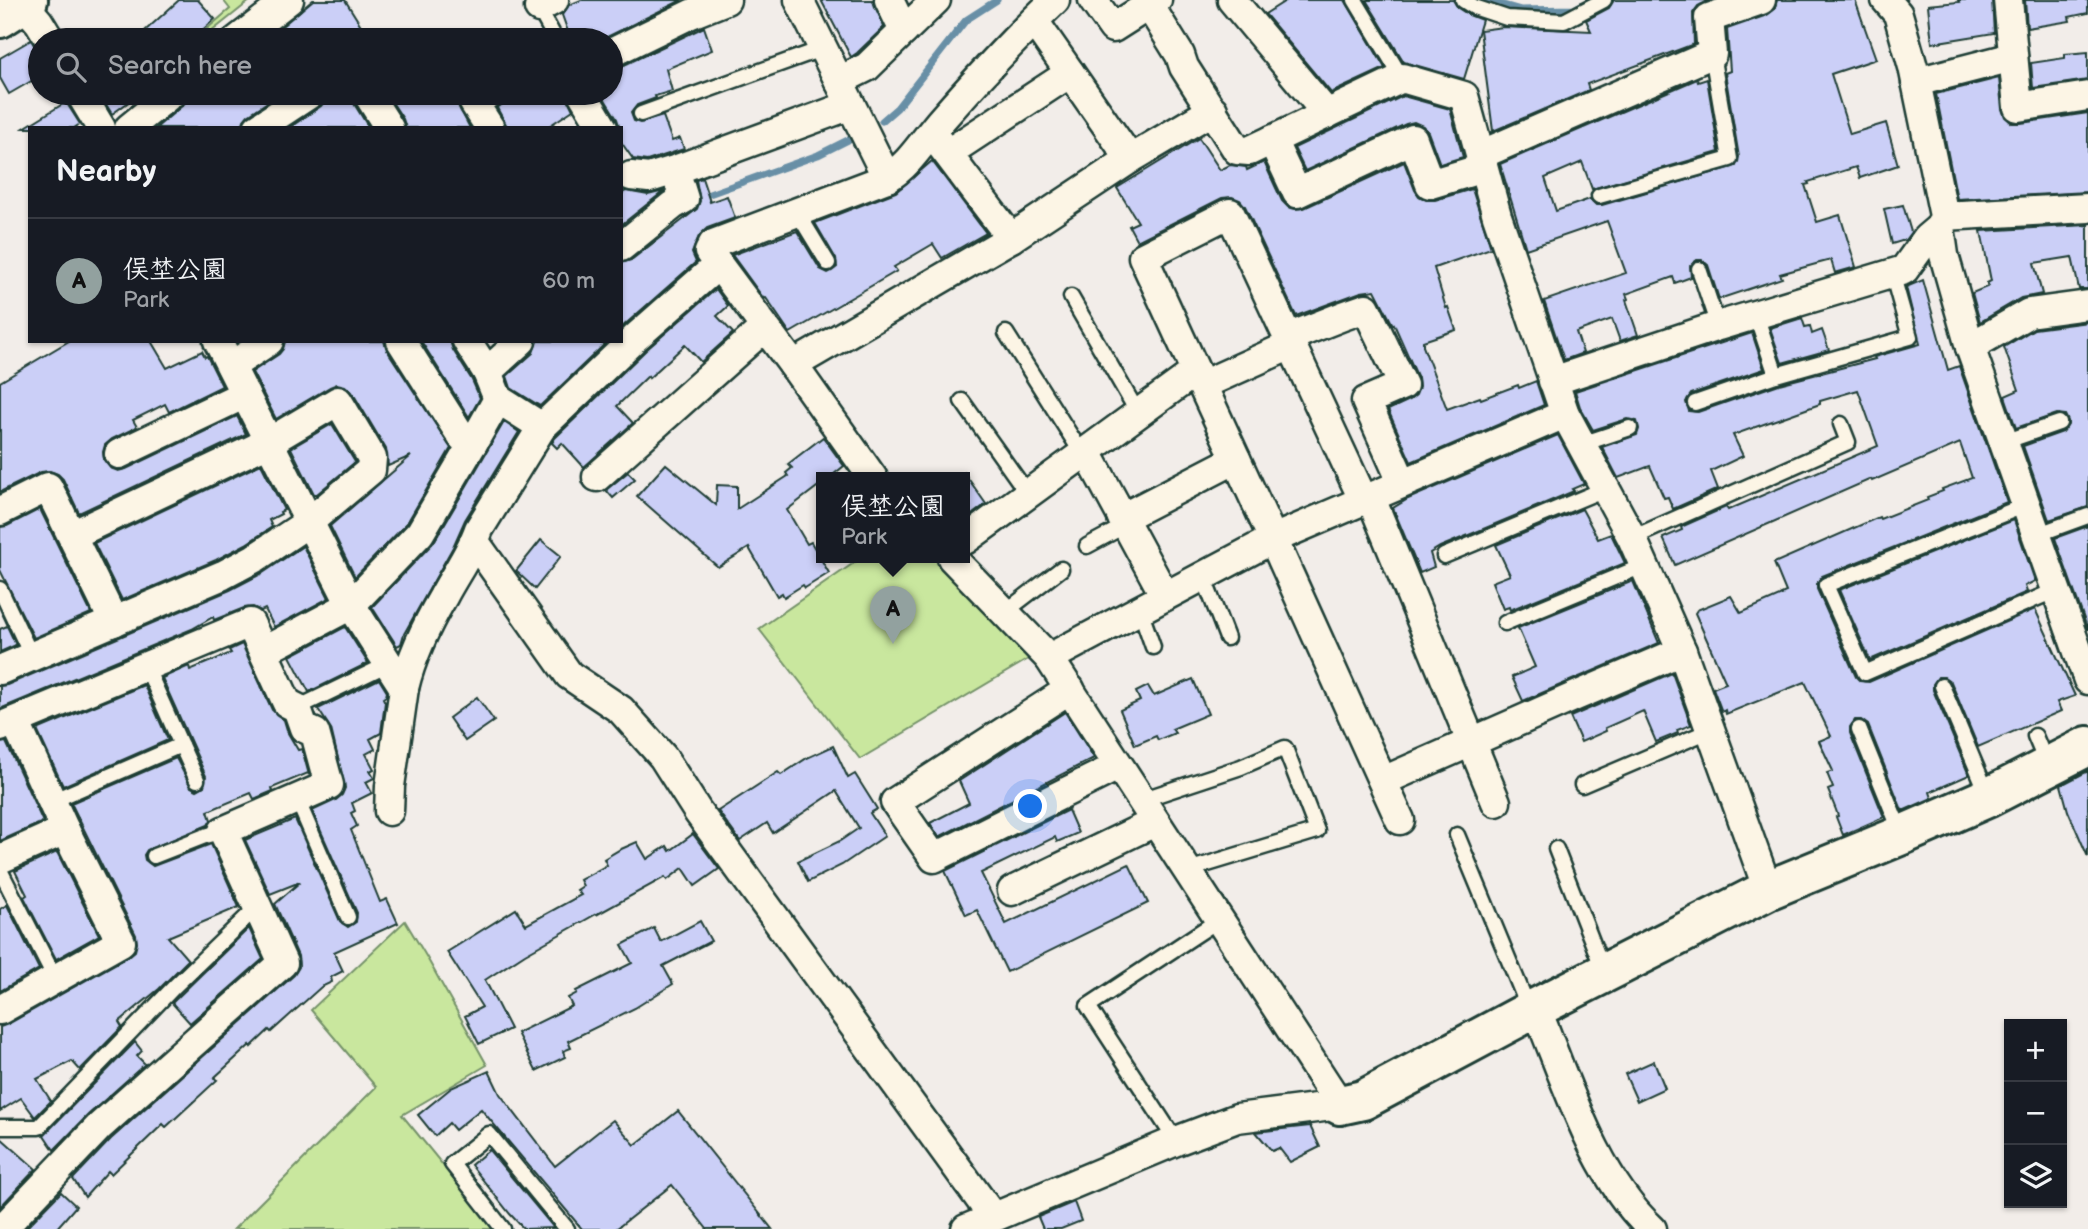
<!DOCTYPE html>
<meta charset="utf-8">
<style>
body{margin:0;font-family:"Balsamiq Sans","Klee One",sans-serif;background:#20242c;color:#f1f3f6}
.controls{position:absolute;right:21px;bottom:21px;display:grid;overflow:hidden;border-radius:0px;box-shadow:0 2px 5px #0004}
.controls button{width:63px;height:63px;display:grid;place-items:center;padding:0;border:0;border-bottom:2px solid #363941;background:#171b24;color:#f1f3f6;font:35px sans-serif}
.you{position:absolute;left:1031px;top:807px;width:24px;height:24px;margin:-18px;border:5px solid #fff;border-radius:50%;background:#1a73e8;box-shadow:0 0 0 10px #1a73e833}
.badge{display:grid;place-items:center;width:46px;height:46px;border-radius:50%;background:#92a19f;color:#111;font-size:23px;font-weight:700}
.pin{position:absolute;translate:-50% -58px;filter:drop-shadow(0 2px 4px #0008)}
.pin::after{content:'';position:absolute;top:37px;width:24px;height:21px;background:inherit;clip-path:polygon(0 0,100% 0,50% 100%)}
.popup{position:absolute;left:816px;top:472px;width:154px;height:91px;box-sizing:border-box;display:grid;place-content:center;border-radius:0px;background:#171b24;filter:drop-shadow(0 2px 5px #0005);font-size:23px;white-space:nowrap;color:#9ea1a6}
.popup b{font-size:26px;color:#f1f3f6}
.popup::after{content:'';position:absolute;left:50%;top:100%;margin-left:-14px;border:14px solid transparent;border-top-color:#171b24}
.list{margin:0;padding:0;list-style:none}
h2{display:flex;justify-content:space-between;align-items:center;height:91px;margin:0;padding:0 28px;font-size:30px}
h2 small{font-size:23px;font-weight:400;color:#9ea1a6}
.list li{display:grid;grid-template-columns:46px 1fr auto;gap:21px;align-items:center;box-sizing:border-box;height:126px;padding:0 28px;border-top:2px solid #363941}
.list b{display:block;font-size:26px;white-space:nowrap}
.list p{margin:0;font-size:23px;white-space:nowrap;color:#9ea1a6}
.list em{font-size:23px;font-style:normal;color:#9ea1a6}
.icon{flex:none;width:38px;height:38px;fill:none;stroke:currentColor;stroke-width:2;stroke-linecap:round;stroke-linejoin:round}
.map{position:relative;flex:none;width:2088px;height:1229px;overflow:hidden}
.search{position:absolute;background:#171b24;box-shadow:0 2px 5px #0004;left:28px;top:28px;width:595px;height:77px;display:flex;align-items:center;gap:18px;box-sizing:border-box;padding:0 24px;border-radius:38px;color:#9ea1a6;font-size:26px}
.panel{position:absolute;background:#171b24;box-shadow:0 2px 5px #0004;left:28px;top:126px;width:595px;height:217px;border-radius:0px}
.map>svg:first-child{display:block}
.green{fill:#c9e79e;stroke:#749269;stroke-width:2}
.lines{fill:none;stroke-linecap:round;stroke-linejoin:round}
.stream{stroke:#688fa6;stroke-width:7}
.building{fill:#cbcff7;stroke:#1f3d34;stroke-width:2}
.lane-casing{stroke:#1f3d34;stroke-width:19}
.street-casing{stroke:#1f3d34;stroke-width:33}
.secondary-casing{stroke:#1f3d34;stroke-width:44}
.lane{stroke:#fcf5e5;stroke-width:14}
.street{stroke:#fcf5e5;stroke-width:28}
.secondary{stroke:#fcf5e5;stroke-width:38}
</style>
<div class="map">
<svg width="2088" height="1229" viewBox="0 0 2088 1229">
<rect width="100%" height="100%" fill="#f2ede9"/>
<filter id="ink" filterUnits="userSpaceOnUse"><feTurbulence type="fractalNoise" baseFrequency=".0143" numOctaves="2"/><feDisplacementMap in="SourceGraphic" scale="14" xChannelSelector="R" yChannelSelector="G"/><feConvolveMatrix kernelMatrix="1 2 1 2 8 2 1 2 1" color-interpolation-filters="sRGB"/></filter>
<g filter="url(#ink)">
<g class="green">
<polygon points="223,0 251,0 201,40 194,40 230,9"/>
<polygon points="861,558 939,558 1030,658 860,759 759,629"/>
<polygon points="405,921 426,956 487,1065 402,1115 495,1229 234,1229 376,1087 311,1010"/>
</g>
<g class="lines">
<g class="stream">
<polyline points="1486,0 1521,10 1574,9 1581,5"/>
<polyline points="882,121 897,108 966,20 997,0"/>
<polyline points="701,197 818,155 848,140"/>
</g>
</g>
<g class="building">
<polygon points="179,0 198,0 215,19 191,40 135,40"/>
<polygon points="313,0 345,0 370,40 321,40 316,32 305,40 281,40 275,32"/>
<polygon points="581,0 682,0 601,40 571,40 562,15 569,5"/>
<polygon points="821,0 873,0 884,27 857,53 851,57"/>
<polygon points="1287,0 1345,0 1385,68 1331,93 1265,14"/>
<polygon points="1366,0 1453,0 1458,8 1469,15 1482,20 1464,79 1404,62"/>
<polygon points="1614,0 1710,0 1698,6 1693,13 1694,44 1587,84 1589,90 1493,131 1480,30 1503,27 1591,31 1586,20 1609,8"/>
<polygon points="1777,0 1855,0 1876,59 1831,74 1850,134 1886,123 1898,165 1860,178 1856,167 1808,182 1809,184 1805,185 1817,222 1840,215 1856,267 1835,273 1831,260 1816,264 1780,274 1782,278 1719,299 1708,265 1702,260 1697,260 1690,266 1691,277 1675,283 1673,277 1626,294 1628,299 1626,300 1638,335 1620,341 1612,319 1576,332 1583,353 1564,360 1544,301 1626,273 1607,221 1526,249 1500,164 1697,79 1698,82 1707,79 1719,152 1592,189 1582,162 1545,178 1556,211 1590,199 1596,205 1602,205 1736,166 1739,157 1725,73 1730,71 1727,29 1767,15 1774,10"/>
<polygon points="1958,0 1992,0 1994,33 1932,43 1928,5 1959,2"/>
<polygon points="2025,0 2088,0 2088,13 2069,17 2070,21 2027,28"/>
<polygon points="704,27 712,50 666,69 672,91 655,96 656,98 637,105 631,113 634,121 640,123 663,116 672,141 680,138 684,149 647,161 633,159 621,142 621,128 620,128 617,119 601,93 611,93 611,69 618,68"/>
<polygon points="31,40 40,55 40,76 9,94 0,78 0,58"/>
<polygon points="2088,52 2088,80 2033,88 2031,63 2065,58 2065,54"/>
<polygon points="1999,78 2002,109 2005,117 2012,123 2021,123 2088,113 2088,192 1957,199 1936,94"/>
<polygon points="99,93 141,93 112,114"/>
<polygon points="188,93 281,93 248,115 244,120 242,128 156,128 183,105 187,100"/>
<polygon points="328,93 350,93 353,102 369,128 289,128 321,106 325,101"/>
<polygon points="386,93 461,93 458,105 470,128 406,128 403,119"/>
<polygon points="518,93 565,93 573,110 546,128 508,128 497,108"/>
<polygon points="1403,96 1450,109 1463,157 1440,164 1428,132 1423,126 1414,122 1406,124 1305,171 1294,148"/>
<polygon points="66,102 80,124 74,128 24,128"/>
<polygon points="1199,138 1220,170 1230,165 1246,167 1247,170 1264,162 1282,201 1288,207 1295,209 1304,208 1404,162 1415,190 1419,196 1426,200 1435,200 1472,189 1491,248 1434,268 1446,308 1448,307 1456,330 1423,341 1423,346 1447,409 1480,397 1481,399 1518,385 1519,388 1536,381 1544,405 1411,462 1388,410 1410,400 1416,395 1419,387 1418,378 1394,324 1393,325 1375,290 1361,292 1296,316 1245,206 1240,200 1232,197 1222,198 1137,241 1129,226 1138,222 1117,188"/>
<polygon points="932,161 986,233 942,258 933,244 894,267 897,271 790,333 766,298 764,299 732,255 797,231 820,269 828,273 832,271 837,267 836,259 815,223 896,192"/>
<polygon points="702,178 710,202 727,196 735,218 707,228 699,236 692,253 696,262 621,328 621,263 631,260 697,209 700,201 696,180"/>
<polygon points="626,191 648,195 664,191 621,225 621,194"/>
<polygon points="1903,205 1911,232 1905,240 1892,244 1884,209"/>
<polygon points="2088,225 2088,289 2079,289 2072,257 2034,263 2042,294 2021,298 1980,322 1972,293 1989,286 1987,283 1991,281 1981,231"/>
<polygon points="1923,280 1948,370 1959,366 2007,502 1822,576 1817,583 1817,589 1856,677 1860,681 1869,682 2035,609 2075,696 2057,702 2061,711 1978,747 1951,682 1944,677 1938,677 1933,684 1933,690 1969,775 1930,792 1932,798 1905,810 1902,810 1868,725 1861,720 1855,720 1850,727 1850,733 1884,817 1843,835 1836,817 1838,816 1836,810 1828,790 1833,788 1827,773 1833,771 1819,741 1831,736 1805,682 1726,714 1725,710 1722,712 1713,688 1726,683 1695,613 1697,610 1731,596 1741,613 1782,595 1781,594 1786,592 1774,563 1879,517 1880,519 1928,500 1927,497 1943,491 1942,489 1972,478 1960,443 1872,481 1871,479 1675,565 1663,538 1682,530 1681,527 1726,507 1728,510 1878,446 1858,390 1820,401 1820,404 1733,435 1743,456 1711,471 1718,489 1673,509 1668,497 1664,498 1650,466 1618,478 1602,447 1637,435 1639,429 1637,421 1627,419 1593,430 1580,407 1575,391 1752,333 1764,369 1691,394 1686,402 1689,411 1698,412 1779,384 1875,359 1874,357 1920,344 1906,287"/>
<polygon points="716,289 728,306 717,316 733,333 701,362 685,345 649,378 648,376 617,406 633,423 584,467 562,443 557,448 552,443 555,438 646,350"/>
<polygon points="1802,318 1805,327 1810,326 1812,334 1822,330 1829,350 1782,363 1770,328"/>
<polygon points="2088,322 2088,507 2049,520 2023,446 2063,432 2068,425 2068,421 2065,415 2057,414 2016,428 2005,396 2019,390 2004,347 2034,329"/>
<polygon points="69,341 151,341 167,368 202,351 205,357 207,356 222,386 169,412 165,404 133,420 137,427 112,439 105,445 103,452 104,460 110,468 118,471 126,469 237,416 246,434 79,513 63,479 58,474 50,471 41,472 0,492 0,382"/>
<polygon points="285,341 384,341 387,350 451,448 407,523 355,577 330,526 411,456 388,466 386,449 352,392 345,386 337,384 330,387 276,419 252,372 279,354 283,349"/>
<polygon points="421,341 450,341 453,350 472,380 480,398 469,417"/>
<polygon points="537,341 608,341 540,406 511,388 507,376 533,353"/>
<polygon points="504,422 519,432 465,520 453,547 404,634 401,644 397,646 372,607 434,542"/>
<polygon points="332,424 355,462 317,494 314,494 291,448"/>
<polygon points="1558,435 1584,484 1572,489 1574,491 1440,547 1430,553 1434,567 1420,573 1393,508 1408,499"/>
<polygon points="823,437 844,466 829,478 821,478 821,484 787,510 807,544 811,542 829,573 805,588 803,585 784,597 782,593 777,596 749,548 718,567 637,496 666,464 716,505 717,485 737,486 737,509 788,476 786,473 792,468 788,464"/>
<polygon points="261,464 284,510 280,512 281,514 269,520 272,527 246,544 216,560 122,600 94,543"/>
<polygon points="628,472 635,479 613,498 606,490"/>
<polygon points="965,474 986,504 965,520"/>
<polygon points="40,509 91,613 34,638 0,570 0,527 7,526"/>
<polygon points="1582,509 1598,539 1611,534 1625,563 1510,610 1509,607 1503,609 1492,582 1510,575 1496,545"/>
<polygon points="2014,520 2035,581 2025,586 2027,592 1870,660 1839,590"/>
<polygon points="2088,526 2088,630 2055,538"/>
<polygon points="541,540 561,556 535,589 516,571"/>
<polygon points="303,546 329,598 274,627 265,609 261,611 253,607 244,608 214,620 213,617 192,629 0,709 0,686 7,685 230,590 263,573"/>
<polygon points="1633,581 1659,643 1523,701 1512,677 1535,667 1518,628"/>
<polygon points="7,626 16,645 0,652 0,629"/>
<polygon points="345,627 368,663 309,692 290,656"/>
<polygon points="242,644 272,710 284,720 288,733 298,750 302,749 309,775 308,773 272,788 273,791 254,799 251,793 208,811 211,820 208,825 147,850 144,855 145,860 153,866 211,844 239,907 168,937 188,960 159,989 119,1022 122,1027 80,1070 72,1061 37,1079 51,1101 35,1117 21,1098 0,1111 0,1027 8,1024 129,956 135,951 137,943 136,935 71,803 176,758 191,787 197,790 204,786 206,776 162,678 189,666 190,670 231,653 229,650"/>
<polygon points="1672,673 1691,725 1677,730 1678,733 1656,742 1643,711 1605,728 1606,731 1581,742 1570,717"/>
<polygon points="379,679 387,692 386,696 383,698 385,702 381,733 370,739 375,749 366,754 374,769 370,771 374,778 366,782 372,793 352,803 355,811 351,813 357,826 351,830 380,902 387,899 398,923 334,952 343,971 331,977 332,982 321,987 271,1032 269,1030 251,1047 250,1045 214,1078 217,1080 166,1127 163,1124 111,1174 108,1171 85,1197 73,1179 111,1139 294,975 299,967 298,956 275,904 300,882 270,894 245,840 295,819 340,921 348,927 356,922 357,913 312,811 336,800 342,795 345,788 331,729 318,709"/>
<polygon points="1193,679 1208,714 1172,729 1175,733 1158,740 1156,736 1135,745 1120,710 1140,701 1136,692 1148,686 1154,696"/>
<polygon points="144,685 168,740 63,786 37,730"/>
<polygon points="477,697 494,721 465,741 449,718"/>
<polygon points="1065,712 1094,758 939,837 930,823 969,803 959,781"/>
<polygon points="6,742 43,822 0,841 0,743"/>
<polygon points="833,746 848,778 855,774 877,809 870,813 885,836 842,865 808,882 798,861 840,841 859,828 836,791 773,833 767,823 740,841 718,811 778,772 781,775 807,758"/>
<polygon points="2088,771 2088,857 2068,811 2061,785"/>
<polygon points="1068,810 1078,833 1057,842 1055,837 981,873 1006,924 1129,864 1148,903 1007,972 977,910 966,915 945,871"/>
<polygon points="693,834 719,869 695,886 683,868 667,880 665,877 598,914 598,913 525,954 485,980 510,1029 479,1044 465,1016 482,1007 447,952 516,909 526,925 581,895 577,890 583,886 580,880 607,865 604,859 619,850 637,842 647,859 667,846 670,851"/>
<polygon points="57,852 99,935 56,959 24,897 27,895 15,871"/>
<polygon points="7,905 39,969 0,991 0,909"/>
<polygon points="700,921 711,941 663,966 673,984 635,1008 568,1041 571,1048 563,1051 565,1057 536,1071 517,1033 572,1006 568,998 577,993 576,991 632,963 622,945 654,928 661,942"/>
<polygon points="249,928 263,959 190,1023 172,1003"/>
<polygon points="135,1042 142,1051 137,1056 145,1064 88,1115 54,1150 44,1135"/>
<polygon points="1654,1061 1665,1088 1637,1101 1625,1074"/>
<polygon points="489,1071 500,1094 555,1166 613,1120 635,1145 678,1111 772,1229 707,1229 672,1185 616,1229 582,1229 481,1109 455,1130 449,1123 435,1136 418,1115 451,1088"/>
<polygon points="1310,1126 1320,1147 1290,1162 1279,1148 1272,1151 1256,1132"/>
<polygon points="0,1137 36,1169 0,1207"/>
<polygon points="489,1150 554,1228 524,1229 510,1214 471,1165"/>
<polygon points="61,1192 76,1206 56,1229 25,1229"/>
<polygon points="1074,1202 1081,1221 1061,1229 1043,1229 1038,1217"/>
</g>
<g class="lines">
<g class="lane-casing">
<g id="lane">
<polyline points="1355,0 1402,78"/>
<polyline points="1463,0 1474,7 1507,18 1564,21 1604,0"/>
<polyline points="537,5 556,40"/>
<polyline points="641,114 824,48"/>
<polyline points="1599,196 1730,159 1712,54"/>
<polyline points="797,212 828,263"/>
<polyline points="1699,269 1718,326"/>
<polyline points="1071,297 1138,413"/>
<polyline points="1006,333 1083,455"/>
<polyline points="1776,375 1910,337 1892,273"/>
<polyline points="962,401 1028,494"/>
<polyline points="1695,403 1776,375 1756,315"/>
<polyline points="2004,442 2059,423"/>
<polyline points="1582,444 1630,428"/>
<polyline points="2026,505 1826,585 1865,673 2056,590"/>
<polyline points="2036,535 2088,516"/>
<polyline points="1632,538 1848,442 1841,424"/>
<polyline points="1087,546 1126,525"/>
<polyline points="1444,556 1607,488"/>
<polyline points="1203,576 1227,638"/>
<polyline points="0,589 32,657"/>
<polyline points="1140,610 1153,647"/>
<polyline points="1005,612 1061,569"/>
<polyline points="1505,623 1645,565"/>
<polyline points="1942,686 1988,795"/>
<polyline points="297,708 388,664"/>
<polyline points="1859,729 1902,835"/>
<polyline points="2035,736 2048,767"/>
<polyline points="181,745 197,780"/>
<polyline points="1582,785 1711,730"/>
<polyline points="297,799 348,917"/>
<polyline points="1141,800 1241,767 1285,748 1317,831 1188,870"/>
<polyline points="52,801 181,745 146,666"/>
<polyline points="1457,835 1529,1009"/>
<polyline points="1556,849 1604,972"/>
<polyline points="154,856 205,836 223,831"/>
<polyline points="0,870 55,978"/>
<polyline points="0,1127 39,1127 175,986 257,907"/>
<polyline points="1176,1141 1088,1006 1220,919"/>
<polyline points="503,1229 452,1164 489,1134 567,1229"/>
</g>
</g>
<g class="street-casing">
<g id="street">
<polyline points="20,0 39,22 50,40"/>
<polyline points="799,0 887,178"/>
<polyline points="889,0 904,31 936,0"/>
<polyline points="1093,0 1113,28 1157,0"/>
<polyline points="1232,0 1327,114"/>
<polyline points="1886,0 1898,14 1913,67 1944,216 1940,227 1944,255 1970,347 2088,680"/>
<polyline points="2008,0 2018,107 2088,96"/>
<polyline points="1149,5 1180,55 1184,67 1237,150 1249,151 1402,78 1464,96 1497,216 1565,414 1632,538 1682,651 1768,890"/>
<polyline points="539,8 554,0"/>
<polyline points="237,40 289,0"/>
<polyline points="611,53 691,14 726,0"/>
<polyline points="839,81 867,67 904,31"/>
<polyline points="1916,82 2013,57"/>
<polyline points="80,93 101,128"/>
<polyline points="367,93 389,128"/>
<polyline points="489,93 474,103 490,128"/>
<polyline points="582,93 603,128"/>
<polyline points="129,128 172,93"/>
<polyline points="258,128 311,93"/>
<polyline points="937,140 1011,238"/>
<polyline points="1272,140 1297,193 1413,139 1430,184 1483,168"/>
<polyline points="948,153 1070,73"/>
<polyline points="1480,155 1712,54 1709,18 1761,0"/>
<polyline points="1130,159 1213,110"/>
<polyline points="631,176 649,178 675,170 851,105"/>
<polyline points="1944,216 2088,208"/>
<polyline points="621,247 673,205 684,199 675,170"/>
<polyline points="1287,338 1343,316 1366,308 1403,385 1366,401 1402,482"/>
<path d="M218,341l133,264 53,83c8,-33 22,-62 39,-91 12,-23 28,-44 36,-68l63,-102 93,-89 83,-73"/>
<polyline points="467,341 487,372 521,341"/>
<polyline points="1970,347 2029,313 2088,305"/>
<polyline points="793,365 1011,238 1130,159 1034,21"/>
<polyline points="231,366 269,341"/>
<polyline points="487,372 498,399 542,427"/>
<polyline points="1553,381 1718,326 1904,270 1927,238 1940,227"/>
<polyline points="1202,385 1291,345"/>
<polyline points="473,443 498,399"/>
<polyline points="1087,452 1165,596"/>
<polyline points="119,454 245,394"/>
<polyline points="597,477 764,328"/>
<path d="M873,478l-80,-113 -84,-113 4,-8 174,-66c23,-13 38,-40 55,-59 36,-41 73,-81 113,-119"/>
<polyline points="1370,496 1496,802"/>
<polyline points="1363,499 1230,213 1143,257 1273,539 1400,820"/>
<polyline points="0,511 48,487 114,622"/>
<polyline points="1122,518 1236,459"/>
<polyline points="965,540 1195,372"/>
<polyline points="475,542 569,675 621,710 663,757 698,812 993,1217"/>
<polyline points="952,558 1049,658 1340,1105 1237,1118 1176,1141 966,1229"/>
<polyline points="264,651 351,605 420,533 473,443 462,437 401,341"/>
<polyline points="1049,658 1273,539 1565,414"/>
<polyline points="0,670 223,575 255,558 309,522 371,470 372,458 338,401 269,442 72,535"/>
<polyline points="1070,689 895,802 934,858 1118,766"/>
<polyline points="0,727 250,623 287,703 297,708 304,728 315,733 329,785 223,831 283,963 99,1127 2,1229"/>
<polyline points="1383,781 1576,696 1682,651"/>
<polyline points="389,811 390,786 404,688"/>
<polyline points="0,859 65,830"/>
<polyline points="1012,891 1155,822"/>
<path d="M1536,1008c30,72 58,168 116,221"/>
<polyline points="0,1010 121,942 65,830 15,721"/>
</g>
</g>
<g class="secondary-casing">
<g id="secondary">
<polyline points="0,18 28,0"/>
<polyline points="1340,1105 1363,1100 1530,1011 1768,890 1902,835 1989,797 2088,746"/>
</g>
</g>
<use href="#lane" class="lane"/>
<use href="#street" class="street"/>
<use href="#secondary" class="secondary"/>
</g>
</g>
</svg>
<div class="controls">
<button>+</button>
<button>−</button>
<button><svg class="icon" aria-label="layers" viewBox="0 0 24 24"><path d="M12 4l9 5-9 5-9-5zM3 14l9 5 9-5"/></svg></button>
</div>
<div class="you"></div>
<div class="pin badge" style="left:893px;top:644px">A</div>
<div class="popup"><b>俣埜公園</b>Park</div>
<div class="search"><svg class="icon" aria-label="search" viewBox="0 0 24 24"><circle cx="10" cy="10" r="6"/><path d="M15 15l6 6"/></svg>Search here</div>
<section class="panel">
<h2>Nearby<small></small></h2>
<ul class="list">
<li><span class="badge">A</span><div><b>俣埜公園</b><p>Park</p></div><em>60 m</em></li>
</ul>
</section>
</div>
